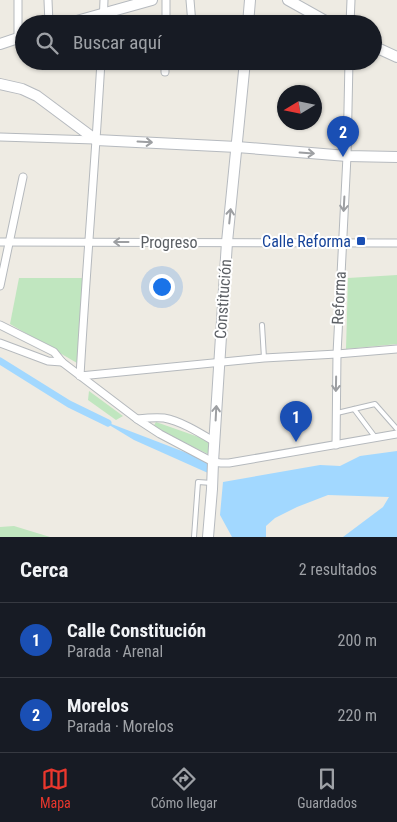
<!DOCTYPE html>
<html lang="es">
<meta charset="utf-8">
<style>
body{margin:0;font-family:"Roboto Condensed",sans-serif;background:#20242c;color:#f1f3f6}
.compass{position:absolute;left:277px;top:85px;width:45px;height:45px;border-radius:50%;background:#171b24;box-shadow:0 1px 4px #0004;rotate:260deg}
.you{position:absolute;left:161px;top:286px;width:18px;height:18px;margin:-12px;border:4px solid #fff;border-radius:50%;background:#1a73e8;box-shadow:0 0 0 8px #1a73e833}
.badge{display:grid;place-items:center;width:32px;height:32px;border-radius:50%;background:#ea372d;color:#fff;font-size:16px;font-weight:700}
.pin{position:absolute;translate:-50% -41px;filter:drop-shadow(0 1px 2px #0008)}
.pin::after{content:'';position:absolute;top:26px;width:18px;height:15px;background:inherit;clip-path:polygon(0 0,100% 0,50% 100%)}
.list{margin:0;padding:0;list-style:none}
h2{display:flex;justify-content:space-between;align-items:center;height:65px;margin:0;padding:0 20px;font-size:21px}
h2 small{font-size:16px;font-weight:400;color:#9ea1a6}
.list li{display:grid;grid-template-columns:32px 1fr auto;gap:15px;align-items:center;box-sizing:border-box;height:75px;padding:0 20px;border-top:1px solid #363941}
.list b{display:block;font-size:19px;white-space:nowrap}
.list p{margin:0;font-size:16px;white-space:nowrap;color:#9ea1a6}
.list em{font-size:16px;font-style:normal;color:#9ea1a6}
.icon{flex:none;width:28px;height:28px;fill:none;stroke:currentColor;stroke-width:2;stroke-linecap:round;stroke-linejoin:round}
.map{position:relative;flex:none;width:397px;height:537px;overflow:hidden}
.search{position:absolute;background:#171b24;box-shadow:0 1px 4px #0004;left:15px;right:15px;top:15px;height:55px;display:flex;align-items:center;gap:12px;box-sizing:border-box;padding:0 18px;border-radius:28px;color:#9ea1a6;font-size:19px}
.sheet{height:215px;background:#171b24}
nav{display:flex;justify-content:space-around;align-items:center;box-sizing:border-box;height:70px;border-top:1px solid #363941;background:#171b24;font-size:14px;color:#9ea1a6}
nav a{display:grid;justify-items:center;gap:2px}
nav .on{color:#ea372d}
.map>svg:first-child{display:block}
.green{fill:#c0e6bf}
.water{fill:#a2d8ff}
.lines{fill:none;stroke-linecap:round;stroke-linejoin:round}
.canal{stroke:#a2d8ff;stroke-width:7}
.lane-casing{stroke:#b5b9bd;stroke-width:6}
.street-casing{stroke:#b5b9bd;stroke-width:9}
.secondary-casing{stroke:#b6babf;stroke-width:12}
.lane{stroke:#fff;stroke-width:4}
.street{stroke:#fff;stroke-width:7}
.secondary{stroke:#fff;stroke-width:10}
.oneway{stroke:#9d9fa2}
.transit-dot{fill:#1a4fb4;stroke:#fff;stroke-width:2}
.labels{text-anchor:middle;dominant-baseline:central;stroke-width:4;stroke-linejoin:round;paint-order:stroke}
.transit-label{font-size:16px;fill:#164399;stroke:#fff;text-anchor:end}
.street-label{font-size:16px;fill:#5b5f64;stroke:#fff}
</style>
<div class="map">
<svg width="397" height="537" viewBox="0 0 397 537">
<rect width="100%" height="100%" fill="#eeebe3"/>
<g class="green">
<polygon points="397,275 397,344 346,349 348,278"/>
<polygon points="19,278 83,278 77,363 10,324"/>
<polygon points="89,391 123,416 116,420 88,400"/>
<polygon points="156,422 210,441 208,454 153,427"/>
<polygon points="14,526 50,537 0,537 0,527"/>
</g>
<g class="water">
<polygon points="101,420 208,461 208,473 134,440"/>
<polygon points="397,451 397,537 343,537 383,507 389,497 328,495 297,507 275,518 266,526 266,537 232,537 220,515 223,482 320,465 340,466 360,456"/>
</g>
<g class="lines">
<polyline class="canal" points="0,361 69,404 108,423"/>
<g class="lane-casing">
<g id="lane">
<polyline points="262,325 264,358"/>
<polyline points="354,409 375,437"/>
<polyline points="337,413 375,404 397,429"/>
<polyline points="194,537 198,482 212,483"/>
</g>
</g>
<g class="street-casing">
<g id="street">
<polyline points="48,0 49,24"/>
<polyline points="190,0 192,24"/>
<polyline points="103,24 104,0"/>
<polyline points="166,24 166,0"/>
<polyline points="350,24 351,0"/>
<polyline points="18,38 18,0"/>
<path d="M101,61c-6,105 -15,210 -21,315l184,-18 73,-4 60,-5"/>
<polyline points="165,72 165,61"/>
<polyline points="0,137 95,140"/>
<polyline points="0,242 397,243"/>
<polyline points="0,286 23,177"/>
<polyline points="0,325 54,352 62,362 137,419"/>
<polyline points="0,343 48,361 62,362"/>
<path d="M215,442c-15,-9 -34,-21 -51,-24 -9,-1 -18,0 -27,1l23,15 53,28 8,1h8l168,-29"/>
<polyline points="336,445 337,354 347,156 349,61"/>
</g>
</g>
<g class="secondary-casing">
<g id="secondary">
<polyline points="288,0 331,24"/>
<polyline points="66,24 152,0"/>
<polyline points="248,24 250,0"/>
<polyline points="0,44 24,36"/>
<polyline points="373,46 397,57"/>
<polyline points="0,84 22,89 37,96 96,140 237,147 347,156 397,157"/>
<polyline points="208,537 212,489 213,462 227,242 245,61"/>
</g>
</g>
<use href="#lane" class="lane"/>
<use href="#street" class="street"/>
<use href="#secondary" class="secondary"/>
</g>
<defs><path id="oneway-shaft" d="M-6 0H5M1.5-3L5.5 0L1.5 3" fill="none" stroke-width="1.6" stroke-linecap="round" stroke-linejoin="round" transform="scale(1.25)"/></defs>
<g class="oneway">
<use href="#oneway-shaft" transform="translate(145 142) rotate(3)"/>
<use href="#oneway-shaft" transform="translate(307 153) rotate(4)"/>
<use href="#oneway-shaft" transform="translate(344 204) rotate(93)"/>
<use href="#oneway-shaft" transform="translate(230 216) rotate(-84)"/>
<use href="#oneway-shaft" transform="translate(121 242) rotate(-180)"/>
<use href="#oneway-shaft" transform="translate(336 384) rotate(91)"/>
<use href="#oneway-shaft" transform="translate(216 413) rotate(-87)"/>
</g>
<rect class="transit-dot" x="356" y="236" width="10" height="10" rx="2.5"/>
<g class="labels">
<g class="transit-label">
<text x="351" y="241">Calle Reforma</text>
</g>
<g class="street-label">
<text x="169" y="242">Progreso</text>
<text transform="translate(339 298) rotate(-87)">Reforma</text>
<text transform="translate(223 299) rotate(-86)">Constitución</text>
</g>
</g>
</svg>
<svg class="compass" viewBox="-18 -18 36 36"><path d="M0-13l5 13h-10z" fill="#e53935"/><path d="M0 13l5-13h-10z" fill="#9ea1a6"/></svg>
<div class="you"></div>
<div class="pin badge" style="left:296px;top:442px;background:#1a4fb4">1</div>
<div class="pin badge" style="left:343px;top:157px;background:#1a4fb4">2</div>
<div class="search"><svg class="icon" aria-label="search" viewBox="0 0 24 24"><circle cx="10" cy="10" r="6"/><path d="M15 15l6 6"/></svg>Buscar aquí</div>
</div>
<section class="sheet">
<h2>Cerca<small>2 resultados</small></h2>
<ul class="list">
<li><span class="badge" style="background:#1a4fb4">1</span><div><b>Calle Constitución</b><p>Parada · Arenal</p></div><em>200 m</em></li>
<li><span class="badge" style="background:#1a4fb4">2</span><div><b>Morelos</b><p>Parada · Morelos</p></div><em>220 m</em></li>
</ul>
</section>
<nav>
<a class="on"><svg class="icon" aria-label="map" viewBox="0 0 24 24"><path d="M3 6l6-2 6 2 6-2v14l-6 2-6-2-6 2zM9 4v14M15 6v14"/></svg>Mapa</a>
<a><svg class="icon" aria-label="directions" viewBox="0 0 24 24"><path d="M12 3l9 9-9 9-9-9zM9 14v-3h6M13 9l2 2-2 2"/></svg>Cómo llegar</a>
<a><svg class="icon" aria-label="saved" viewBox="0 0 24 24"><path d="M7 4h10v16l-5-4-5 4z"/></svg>Guardados</a>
</nav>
